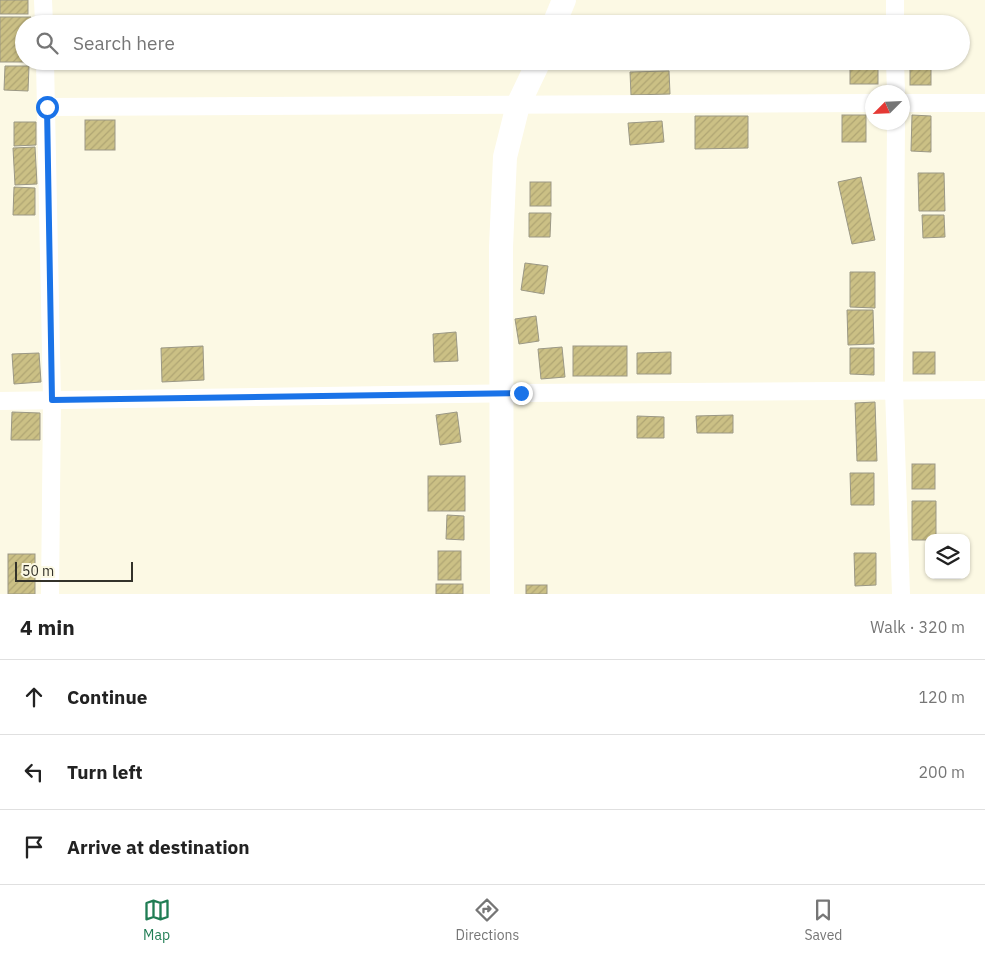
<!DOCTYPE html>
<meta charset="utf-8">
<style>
body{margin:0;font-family:"IBM Plex Sans",sans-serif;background:#f2f2f2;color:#222}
.controls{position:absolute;right:15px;bottom:15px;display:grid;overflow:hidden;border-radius:10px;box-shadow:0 1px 4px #0004}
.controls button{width:45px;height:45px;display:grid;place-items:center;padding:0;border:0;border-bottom:1px solid #e0e0e0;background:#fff;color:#222;font:25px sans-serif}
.compass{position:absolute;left:865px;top:85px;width:45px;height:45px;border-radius:50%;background:#fff;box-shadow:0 1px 4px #0004;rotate:246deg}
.scale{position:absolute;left:15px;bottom:12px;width:118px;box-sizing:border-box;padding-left:5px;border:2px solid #33322a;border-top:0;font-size:14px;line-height:18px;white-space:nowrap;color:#33322a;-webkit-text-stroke:4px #fcf9e4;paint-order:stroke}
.stop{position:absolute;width:15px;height:15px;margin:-11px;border:4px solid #1a73e8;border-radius:50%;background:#fff}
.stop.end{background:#1a73e8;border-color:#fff;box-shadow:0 1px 5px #0008}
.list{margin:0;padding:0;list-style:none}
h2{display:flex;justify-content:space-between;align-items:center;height:65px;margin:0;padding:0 20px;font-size:21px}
h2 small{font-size:16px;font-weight:400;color:#767676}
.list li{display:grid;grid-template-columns:32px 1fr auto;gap:15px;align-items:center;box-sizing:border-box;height:75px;padding:0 20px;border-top:1px solid #e0e0e0}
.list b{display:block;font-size:19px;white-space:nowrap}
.list em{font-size:16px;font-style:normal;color:#767676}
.icon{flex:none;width:28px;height:28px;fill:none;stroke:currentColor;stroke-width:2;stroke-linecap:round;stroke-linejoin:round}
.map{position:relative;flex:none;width:985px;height:594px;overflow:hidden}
.search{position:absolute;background:#fff;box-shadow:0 1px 4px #0004;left:15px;right:15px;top:15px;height:55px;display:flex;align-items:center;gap:12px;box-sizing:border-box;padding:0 18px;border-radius:28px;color:#767676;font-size:19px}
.sheet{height:290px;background:#fff}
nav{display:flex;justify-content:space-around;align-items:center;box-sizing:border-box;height:70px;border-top:1px solid #e0e0e0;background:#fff;font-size:14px;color:#767676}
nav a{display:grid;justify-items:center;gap:2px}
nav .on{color:#207d54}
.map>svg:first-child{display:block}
.building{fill:url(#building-hatch);stroke:#9b9885}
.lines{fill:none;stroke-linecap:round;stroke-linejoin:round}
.minor{stroke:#fff;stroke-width:18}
.secondary{stroke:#fff;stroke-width:24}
.route{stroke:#1a73e8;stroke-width:6}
</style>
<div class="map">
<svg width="985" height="594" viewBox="0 0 985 594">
<defs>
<pattern id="building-hatch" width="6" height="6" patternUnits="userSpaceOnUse" patternTransform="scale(1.25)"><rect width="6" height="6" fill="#cbc085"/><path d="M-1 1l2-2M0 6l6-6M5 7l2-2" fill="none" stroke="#afa573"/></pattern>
</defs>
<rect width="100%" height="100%" fill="#fcf9e4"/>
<g class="building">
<rect x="0" y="0" width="28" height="14"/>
<polygon points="0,17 31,17 31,24 24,24 24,61 31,62 0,62"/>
<rect x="850" y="61" width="28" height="23"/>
<rect x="910" y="61" width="21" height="24"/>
<polygon points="5,66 29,66 28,91 4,90"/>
<polygon points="669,71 670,94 631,95 630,72"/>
<rect x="842" y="115" width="24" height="27"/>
<polygon points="912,115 931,116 931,152 911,151"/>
<polygon points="695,116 748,116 748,148 695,149"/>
<rect x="85" y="120" width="30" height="30"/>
<polygon points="662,121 664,142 630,145 628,123"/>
<polygon points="14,122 36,122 36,145 14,146"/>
<polygon points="35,147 37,184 15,185 13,148"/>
<polygon points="918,173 944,173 945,211 919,211"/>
<polygon points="861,177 875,240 852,244 838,182"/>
<rect x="530" y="182" width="21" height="24"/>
<polygon points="14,187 35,188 35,215 13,215"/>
<polygon points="529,213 551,213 550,237 529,237"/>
<polygon points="922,215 944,215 945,237 923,238"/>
<polygon points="525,263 548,266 544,294 521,290"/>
<polygon points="850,272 875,272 875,308 850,307"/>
<polygon points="847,310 873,310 874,344 848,345"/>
<polygon points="536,316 539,341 519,344 515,319"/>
<polygon points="456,332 458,361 434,362 433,334"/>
<polygon points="203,346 204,380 162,382 161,348"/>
<rect x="573" y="346" width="54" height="30"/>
<polygon points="562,347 565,377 541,379 538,349"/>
<polygon points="850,348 874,348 874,375 850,374"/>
<polygon points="671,352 671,374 637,374 637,353"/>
<rect x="913" y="352" width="22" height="22"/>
<polygon points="39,353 41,382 14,384 12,354"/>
<polygon points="875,402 877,461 857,461 855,403"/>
<polygon points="12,412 40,413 40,440 11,440"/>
<polygon points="457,412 461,442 440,445 436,415"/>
<polygon points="733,415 733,433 697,433 696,416"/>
<polygon points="637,416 664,417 664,438 637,438"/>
<rect x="912" y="464" width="23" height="25"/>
<polygon points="850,473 874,473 874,505 851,505"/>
<rect x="428" y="476" width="37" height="35"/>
<polygon points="912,501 936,501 936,538 929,538 929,540 912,540"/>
<polygon points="447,515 464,516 464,540 446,539"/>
<rect x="438" y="551" width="23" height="29"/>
<polygon points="854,553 876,553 876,585 855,586"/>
<rect x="8" y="554" width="27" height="40"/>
<rect x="436" y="584" width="27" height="10"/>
<rect x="526" y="585" width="21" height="9"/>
</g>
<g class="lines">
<g class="minor">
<polyline points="43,0 44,24"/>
<polyline points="895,0 895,24"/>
<polyline points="45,61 52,400 50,594"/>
<polyline points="895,61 896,92"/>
<polyline points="902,103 985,103"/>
<polyline points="47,107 872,103"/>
<polyline points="896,122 894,390 901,594"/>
<polyline points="0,401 521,393 985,390"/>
</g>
<g class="secondary">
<polyline points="554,24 564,0"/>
<polyline points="502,594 501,247 505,157 518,105 539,61"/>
</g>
</g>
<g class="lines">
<polyline class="route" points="47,107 52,400 521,393"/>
</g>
</svg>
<div class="controls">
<button><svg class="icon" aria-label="layers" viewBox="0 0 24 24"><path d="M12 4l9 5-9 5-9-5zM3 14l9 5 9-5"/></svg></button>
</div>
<svg class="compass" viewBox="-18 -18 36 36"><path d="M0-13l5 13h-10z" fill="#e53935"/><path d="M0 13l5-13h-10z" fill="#767676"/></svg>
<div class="scale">50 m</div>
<div class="stop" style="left:47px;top:107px"></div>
<div class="stop end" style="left:521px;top:393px"></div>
<div class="search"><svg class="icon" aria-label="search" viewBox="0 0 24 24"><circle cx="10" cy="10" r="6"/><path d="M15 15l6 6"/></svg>Search here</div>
</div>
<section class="sheet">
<h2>4 min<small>Walk · 320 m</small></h2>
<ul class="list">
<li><svg class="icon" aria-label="ahead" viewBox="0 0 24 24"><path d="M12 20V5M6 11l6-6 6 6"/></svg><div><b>Continue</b></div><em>120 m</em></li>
<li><svg class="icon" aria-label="left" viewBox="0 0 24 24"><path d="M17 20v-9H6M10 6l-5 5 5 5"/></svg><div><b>Turn left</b></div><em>200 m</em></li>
<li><svg class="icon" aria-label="arrive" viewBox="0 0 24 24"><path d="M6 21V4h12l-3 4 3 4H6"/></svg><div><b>Arrive at destination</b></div></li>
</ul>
</section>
<nav>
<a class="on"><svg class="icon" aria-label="map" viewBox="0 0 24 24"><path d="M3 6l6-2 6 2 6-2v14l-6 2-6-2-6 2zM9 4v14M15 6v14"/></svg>Map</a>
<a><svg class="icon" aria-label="directions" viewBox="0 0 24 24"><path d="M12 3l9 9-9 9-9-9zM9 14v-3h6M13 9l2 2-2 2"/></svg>Directions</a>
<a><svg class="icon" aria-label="saved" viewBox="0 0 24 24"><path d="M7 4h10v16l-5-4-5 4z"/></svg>Saved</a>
</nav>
